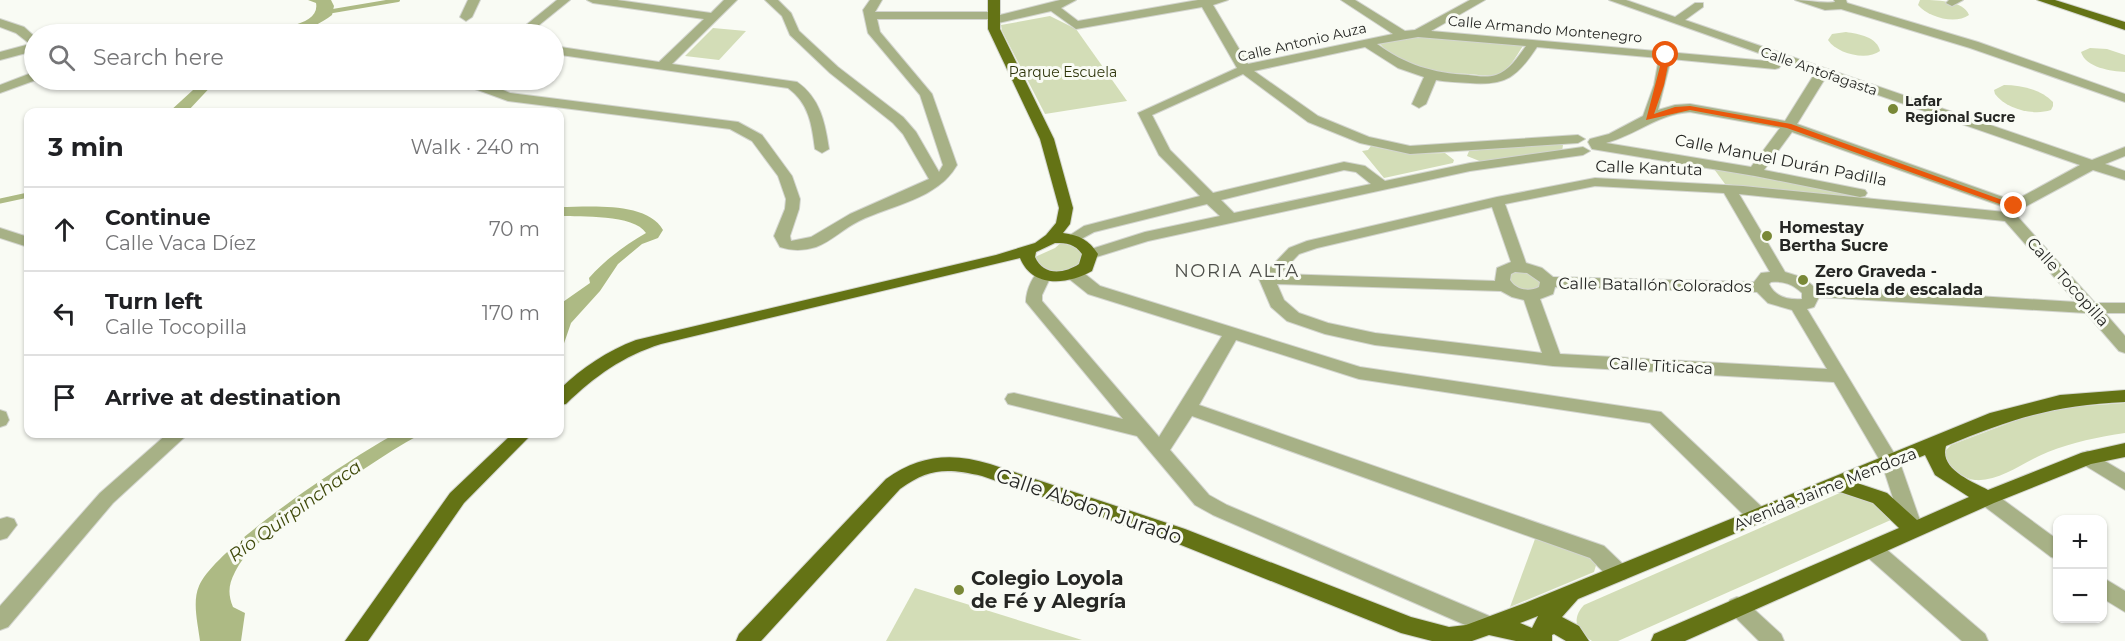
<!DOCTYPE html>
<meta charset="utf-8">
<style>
body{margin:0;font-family:Montserrat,sans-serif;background:#f6f6f6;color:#202124}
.controls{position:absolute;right:18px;bottom:18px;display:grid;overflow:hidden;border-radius:12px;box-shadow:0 2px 4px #0004}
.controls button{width:54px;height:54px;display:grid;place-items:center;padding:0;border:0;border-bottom:2px solid #e0e0e0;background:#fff;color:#202124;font:30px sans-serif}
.stop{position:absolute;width:18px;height:18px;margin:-14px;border:4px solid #ea580c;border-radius:50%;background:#fff}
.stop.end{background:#ea580c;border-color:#fff;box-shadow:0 2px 6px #0008}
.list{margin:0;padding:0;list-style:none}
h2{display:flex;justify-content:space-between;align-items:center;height:78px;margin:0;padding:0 24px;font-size:26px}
h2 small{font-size:20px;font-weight:400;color:#757577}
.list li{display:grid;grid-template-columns:39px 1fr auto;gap:18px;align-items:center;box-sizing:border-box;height:84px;padding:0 24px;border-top:2px solid #e0e0e0}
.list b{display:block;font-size:22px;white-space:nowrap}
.list p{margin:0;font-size:20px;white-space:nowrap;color:#757577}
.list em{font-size:20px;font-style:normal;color:#757577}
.icon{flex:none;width:33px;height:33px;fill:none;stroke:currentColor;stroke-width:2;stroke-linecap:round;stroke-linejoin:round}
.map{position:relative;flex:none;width:2125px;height:641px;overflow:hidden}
.search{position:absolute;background:#fff;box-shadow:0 2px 4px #0004;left:24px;top:24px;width:540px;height:66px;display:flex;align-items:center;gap:15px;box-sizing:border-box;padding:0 21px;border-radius:33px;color:#757577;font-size:22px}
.panel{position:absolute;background:#fff;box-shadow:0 2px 4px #0004;left:24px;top:108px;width:540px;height:330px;border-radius:12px}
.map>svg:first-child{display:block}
.green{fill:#d3ddb7}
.water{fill:#adba84}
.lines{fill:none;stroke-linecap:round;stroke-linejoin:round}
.stream-far1{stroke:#adba84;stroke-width:4}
.stream{stroke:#adba84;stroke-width:5}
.minor-casing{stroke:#d3d5cf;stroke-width:2}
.primary-casing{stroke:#d3d5cf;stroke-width:2}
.minor{fill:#a7b186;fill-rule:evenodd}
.primary{fill:#647315;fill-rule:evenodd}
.route{fill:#ea580c}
.poi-dot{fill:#798837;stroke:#f9fbf4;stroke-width:2}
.labels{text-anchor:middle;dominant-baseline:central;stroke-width:6;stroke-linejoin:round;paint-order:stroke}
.far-street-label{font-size:14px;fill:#262724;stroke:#f9fbf4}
.far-park-label{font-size:14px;fill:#2e350b;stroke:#f9fbf4}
.far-poi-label{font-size:14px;font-weight:bold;fill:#262724;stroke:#f9fbf4;text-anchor:start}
.street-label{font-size:16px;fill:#262724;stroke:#f9fbf4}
.poi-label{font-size:16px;font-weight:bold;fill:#262724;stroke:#f9fbf4;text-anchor:start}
.neighbourhood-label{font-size:18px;letter-spacing:1.5px;fill:#4d4e49;stroke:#f9fbf4}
.water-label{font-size:18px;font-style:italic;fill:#3f490a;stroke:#f9fbf4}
.near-street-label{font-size:20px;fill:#262724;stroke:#f9fbf4}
.near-poi-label{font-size:20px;font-weight:bold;fill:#262724;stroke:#f9fbf4;text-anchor:start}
</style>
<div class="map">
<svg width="2125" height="641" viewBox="0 0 2125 641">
<rect width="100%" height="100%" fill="#f9fbf4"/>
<g class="green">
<path d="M1920,0c15,0 43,0 49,15 -14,10 -41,2 -51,-10z"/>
<polygon points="1050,16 1076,29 1127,101 1045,114 1002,31 1001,25"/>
<polygon points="713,28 746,31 719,60 685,56"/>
<path d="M1846,32c13,2 31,5 34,19 -13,10 -43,3 -52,-11l4,-6z"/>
<path d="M1416,36l107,10c-7,10 -13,23 -24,28 -9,3 -20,1 -29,0 -31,-1 -68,-5 -90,-30z"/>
<path d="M2090,48l17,1 18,6v17c-14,-1 -39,-4 -44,-20z"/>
<path d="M2004,85c17,0 36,4 49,17v4l-2,4c-18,6 -45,-1 -56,-16l-1,-4z"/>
<polygon points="1556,143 1563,145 1562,152 1482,162 1467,156 1469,151"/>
<path d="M1371,146c24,6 49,8 74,7l9,7 -1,3 -69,15 -22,-27 6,-1z"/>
<polygon points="1714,169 1887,201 1883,204 1725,184"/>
<path d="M1063,241l20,9 1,11c-18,12 -29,17 -48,1l-1,-5 20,-9z"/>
<polygon points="1520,269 1541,279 1539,289 1523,291 1509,284 1508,274"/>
<path d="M2125,403v30c-27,4 -52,9 -77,19 -23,9 -48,30 -73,28 -12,-1 -23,-12 -31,-20v-8l7,-7 74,-28 44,-10z"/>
<path d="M1842,492l33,7 18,20 -275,122h-26c-16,-9 -21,-22 -8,-36z"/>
<polygon points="1535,539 1586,555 1597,562 1594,572 1510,607"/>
<polygon points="915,588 1082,640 886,641"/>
</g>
<g class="water">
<path d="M308,0h23l3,6 -2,9c-27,20 -47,20 -79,19 16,-6 68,-6 63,-31z"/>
<polygon points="200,80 217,80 187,112 169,112 193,90 192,85"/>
<path d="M560,207c29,0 87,-6 103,23l-5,8 -16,6 -24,20 -18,27 -29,32 -11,32v-51l30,-21 -1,-5c16,-18 36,-33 57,-45 -12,-19 -66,-16 -86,-17z"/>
<path d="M395,434h26c-39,21 -74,47 -111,72 -25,18 -61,37 -75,66 -7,13 -7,23 -2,35l12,6 -4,28h-41c-2,-17 -8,-39 -1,-55 17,-40 155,-130 196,-152z"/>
</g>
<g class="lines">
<polyline class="stream-far1" points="327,12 398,0"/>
<polyline class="stream" points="0,201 28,195"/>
<g class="minor-casing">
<g id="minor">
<polygon points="468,0 480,0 472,17 466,21 460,17"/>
<polygon points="557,0 570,0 528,34 515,34"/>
<path d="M587,0h30l94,13 13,-13h13l-65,64 125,18c23,16 28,40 32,67l-7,4 -7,-4c-3,-24 -6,-46 -27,-61l-234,-34v-8l105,16 45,-43 -111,-16z"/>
<path d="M765,0h13l13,13 8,18 39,36 65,50 13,15 23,40 4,-7 -23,-70 -52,-62 -5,-23 7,-10h12l-7,12h119l6,3 60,-15h16l-15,8 17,13 120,-21h30l-15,5 35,59 145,-30 -52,-34h14l50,31 10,-1 55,-30h15l-54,31 348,31 2,3 -2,3 -4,1 -104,-10 -13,51 17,-5 15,-1 95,17 30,-48 -206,-73h17l49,17 20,-14h8v4l-18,13 407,140 33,-13v9l-20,8 20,7v9l-32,-10 -72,39 -4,7 78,87h30v10h-20l20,23v17l-6,-2 -33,-38 -267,-16 -5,10 -7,2 93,154 23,66 -3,6 -7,2 -7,-2 -3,-6 -21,-65 -48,-82 -281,-16 -178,-21 -50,-11 -38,-13 -16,-14 -12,-28 30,-31 18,-7 190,-44 98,-19 148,8 262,26 2,-4 -215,-76 -28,38 101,20 2,3 -2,3 -5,1 -105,-21 -163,-27 -4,-7 2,-3 19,-5 34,-18 11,-31 5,-27 -122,-11c-20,30 -31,39 -67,36 -12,-1 -23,-1 -34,-3l-10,24 -7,4 -7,-4 12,-27 -26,-9 -33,-21 -111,24 64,45 51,21 41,9 168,-11 7,4 -7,4 -168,11 -50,-11 -52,-21 -65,-48 -91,41 18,35 43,43 131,-31 21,4 20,15 85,-18 113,-16 7,4 -7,4 -113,16 -322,70 -58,18 -8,-5 3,-3 60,-19 75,-16 -13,-12 -113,28 -22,12 -8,-5 20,-13 116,-30 -41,-41 -21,-42 99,-45 -35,-61 -126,22 -25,-18 -57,13 -4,-2 -1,-3h-112l3,13 52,62 25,71c-19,34 -65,40 -98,56 -15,7 -27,20 -43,26 -13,4 -24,4 -36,0l-6,-11 11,-27 1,-10 -8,-23 -26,-35 -22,-12 -222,-28 -33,-12 -8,-9h13l30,13 228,29 24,13 30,41 8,23 -1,10 -9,27 1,5 20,-4 39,-23 79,-35 -26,-45 -10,-11 -63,-50 -40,-38 -8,-19zM1418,37l108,9c-8,11 -17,25 -30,29 -9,3 -19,1 -28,0 -35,-2 -62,-10 -91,-31zM1826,77l254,88 -66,36 -217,-77zM1690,112l90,16 -29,39 -145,-24c30,-8 52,-29 84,-31zM1344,170l12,2 15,12 -137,29 -13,-13zM1595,186l129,7 46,79 -9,1 -7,9 -201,-5 -11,-9 -16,-5 -21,-59zM1739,194l266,27 71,81 -263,-16 -9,-8 -19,-6zM1492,207l19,55 -14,6 -2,13 -215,-7 19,-20 18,-6zM1515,272l12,1 13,9 -1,5c-10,5 -23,3 -29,-7l1,-6zM1771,282c13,-1 22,2 31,11v6c-14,1 -27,-2 -33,-15zM1277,284l224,7 11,6 12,3 18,53 -167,-20 -47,-10 -29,-10 -15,-13zM1555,287l202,5 11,11 24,7 35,59 -267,-15 -20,-55 13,-5z"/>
<path d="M1795,0c14,0 27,4 40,2l-1,-2h12l1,3 131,39 147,52v8l-155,-54 -129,-39 -16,1z"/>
<polygon points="1949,0 1963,0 1952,6 1946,3"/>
<polygon points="0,19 24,27 34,36 34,51 0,60 0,52 30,44 16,33 0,27"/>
<polygon points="34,72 36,80 0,93 0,85"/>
<polygon points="0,228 28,237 28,247 0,238"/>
<path d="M1044,269l8,5 -10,21v6l117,136 63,-101 -134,-42 -20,-16 -2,-4 2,-4h12l20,16 260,81 301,45 104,98 3,6 -3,6 -7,2 -7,-2 -101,-99 -291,-44 -123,-39 -37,65 405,141 22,21 3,6 -3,6c-15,5 -26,-11 -36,-21l-398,-142 -22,34 39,45 18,10 267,113 3,7 -3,7 -8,2 -273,-119 -18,-10 -58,-69 -129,-32 -3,-5 3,-5 6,-1 109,26 -97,-117c0,-11 7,-30 18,-33z"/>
<polygon points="0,410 6,412 9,420 6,425 0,427"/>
<polygon points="167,434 188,434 113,503 8,627 0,630 0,606 100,493"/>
<polygon points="2088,451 2125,473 2125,490 2081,463 2079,458 2081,453"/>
<polygon points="1987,490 1994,493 2058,540 2058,559 2051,557 1980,503 1977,498 1980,493"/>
<polygon points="7,517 14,519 17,525 7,538 0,540 0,519"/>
<polygon points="1872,541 1879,543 1985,634 1988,641 1962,641 1865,555 1862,549 1865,543"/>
<polygon points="2102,577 2125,591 2125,612 2102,598"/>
<polygon points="1737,597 1744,600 1781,634 1784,641 1759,641 1730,612 1726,606 1730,600"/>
</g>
</g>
<g class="primary-casing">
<g id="primary">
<path d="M988,0h12v29l54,110 19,69 -3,16 -7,9c16,2 26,7 35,21l-6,17c-25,14 -60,17 -72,-13l-359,86c-38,12 -66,32 -95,60l-6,1v-16c23,-22 47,-38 76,-49l360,-85 39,-12 11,-8 10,-12 3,-15 -19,-69 -52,-110zM1055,243c12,0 20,1 27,11l-3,10c-15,10 -36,12 -44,-7l1,-5z"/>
<polygon points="2037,0 2055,0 2125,22 2125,30"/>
<path d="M2125,390v12c-71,3 -114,17 -179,44 -7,23 25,35 42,44l93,-37 44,-10v14l-34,7 -97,39 -309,138h-34l3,-7 245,-106 -26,-25 -36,-12 -259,108 -16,18 17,9 10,15h-23l-12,-7 -2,1v6h-36l-27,-6 -17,6h-40l-31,-8 -230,-92 -189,-65c-35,-8 -53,-8 -82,13l-139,152h-25l3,-7 147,-155c33,-24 66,-27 104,-15l195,65 226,88 38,10 17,-2 59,-22 465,-190 70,-18zM1925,455l10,20 34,22 -52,23 -30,-27 -30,-10zM1538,616l-6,12 -12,-5z"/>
<polygon points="512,434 532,434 464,503 368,641 345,641 450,493"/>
</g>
</g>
<use href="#minor" class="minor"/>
<use href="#primary" class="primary"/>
</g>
<polygon class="route" points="1666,53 1670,55 1664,85 1654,114 1675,107 1690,106 1791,124 2019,206 2011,208 1787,128 1690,110 1646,120 1663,55"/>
<g class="poi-dot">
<circle cx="1893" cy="109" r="6"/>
<circle cx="1767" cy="236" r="6"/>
<circle cx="1803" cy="280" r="6"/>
<circle cx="959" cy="590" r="6"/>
</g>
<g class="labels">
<g class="far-street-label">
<text transform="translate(1545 29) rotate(5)">Calle Armando Montenegro</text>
<text transform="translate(1302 42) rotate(-13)">Calle Antonio Auza</text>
<text transform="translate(1819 71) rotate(19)">Calle Antofagasta</text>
</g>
<g class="far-park-label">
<text x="1063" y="72">Parque Escuela</text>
</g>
<g class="far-poi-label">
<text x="1905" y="101">Lafar<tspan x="1905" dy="16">Regional Sucre</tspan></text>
</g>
<g class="street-label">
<text transform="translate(1781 160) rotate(11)">Calle Manuel Durán Padilla</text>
<text transform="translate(1649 168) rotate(2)">Calle Kantuta</text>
<text transform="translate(2068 282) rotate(48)">Calle Tocopilla</text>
<text transform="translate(1655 285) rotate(1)">Calle Batallón Colorados</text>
<text transform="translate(1661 366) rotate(3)">Calle Titicaca</text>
<text transform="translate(1825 489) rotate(-22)">Avenida Jaime Mendoza</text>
</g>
<g class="poi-label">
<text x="1779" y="227">Homestay<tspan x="1779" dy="18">Bertha Sucre</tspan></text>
<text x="1815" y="271">Zero Graveda -<tspan x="1815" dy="18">Escuela de escalada</tspan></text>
</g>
<g class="neighbourhood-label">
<text x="1237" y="271">NORIA ALTA</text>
</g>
<g class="water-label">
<text transform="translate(295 511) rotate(-36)">Río Quirpinchaca</text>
</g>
<g class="near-street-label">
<text transform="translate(1089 506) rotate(19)">Calle Abdon Jurado</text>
</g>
<g class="near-poi-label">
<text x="971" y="578">Colegio Loyola<tspan x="971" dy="23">de Fé y Alegría</tspan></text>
</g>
</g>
</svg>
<div class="controls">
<button>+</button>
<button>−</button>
</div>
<div class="stop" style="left:1666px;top:55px"></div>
<div class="stop end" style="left:2014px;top:206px"></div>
<div class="search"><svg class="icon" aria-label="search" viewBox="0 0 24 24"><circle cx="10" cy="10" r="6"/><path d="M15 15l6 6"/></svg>Search here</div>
<section class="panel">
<h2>3 min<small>Walk · 240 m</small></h2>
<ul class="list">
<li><svg class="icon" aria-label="ahead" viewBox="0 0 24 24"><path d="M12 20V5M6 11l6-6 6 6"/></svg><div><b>Continue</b><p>Calle Vaca Díez</p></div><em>70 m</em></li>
<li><svg class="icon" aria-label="left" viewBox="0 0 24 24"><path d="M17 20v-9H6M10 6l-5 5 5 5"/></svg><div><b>Turn left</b><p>Calle Tocopilla</p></div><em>170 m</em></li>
<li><svg class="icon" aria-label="arrive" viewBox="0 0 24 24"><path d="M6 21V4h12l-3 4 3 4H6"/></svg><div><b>Arrive at destination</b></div></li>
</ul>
</section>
</div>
